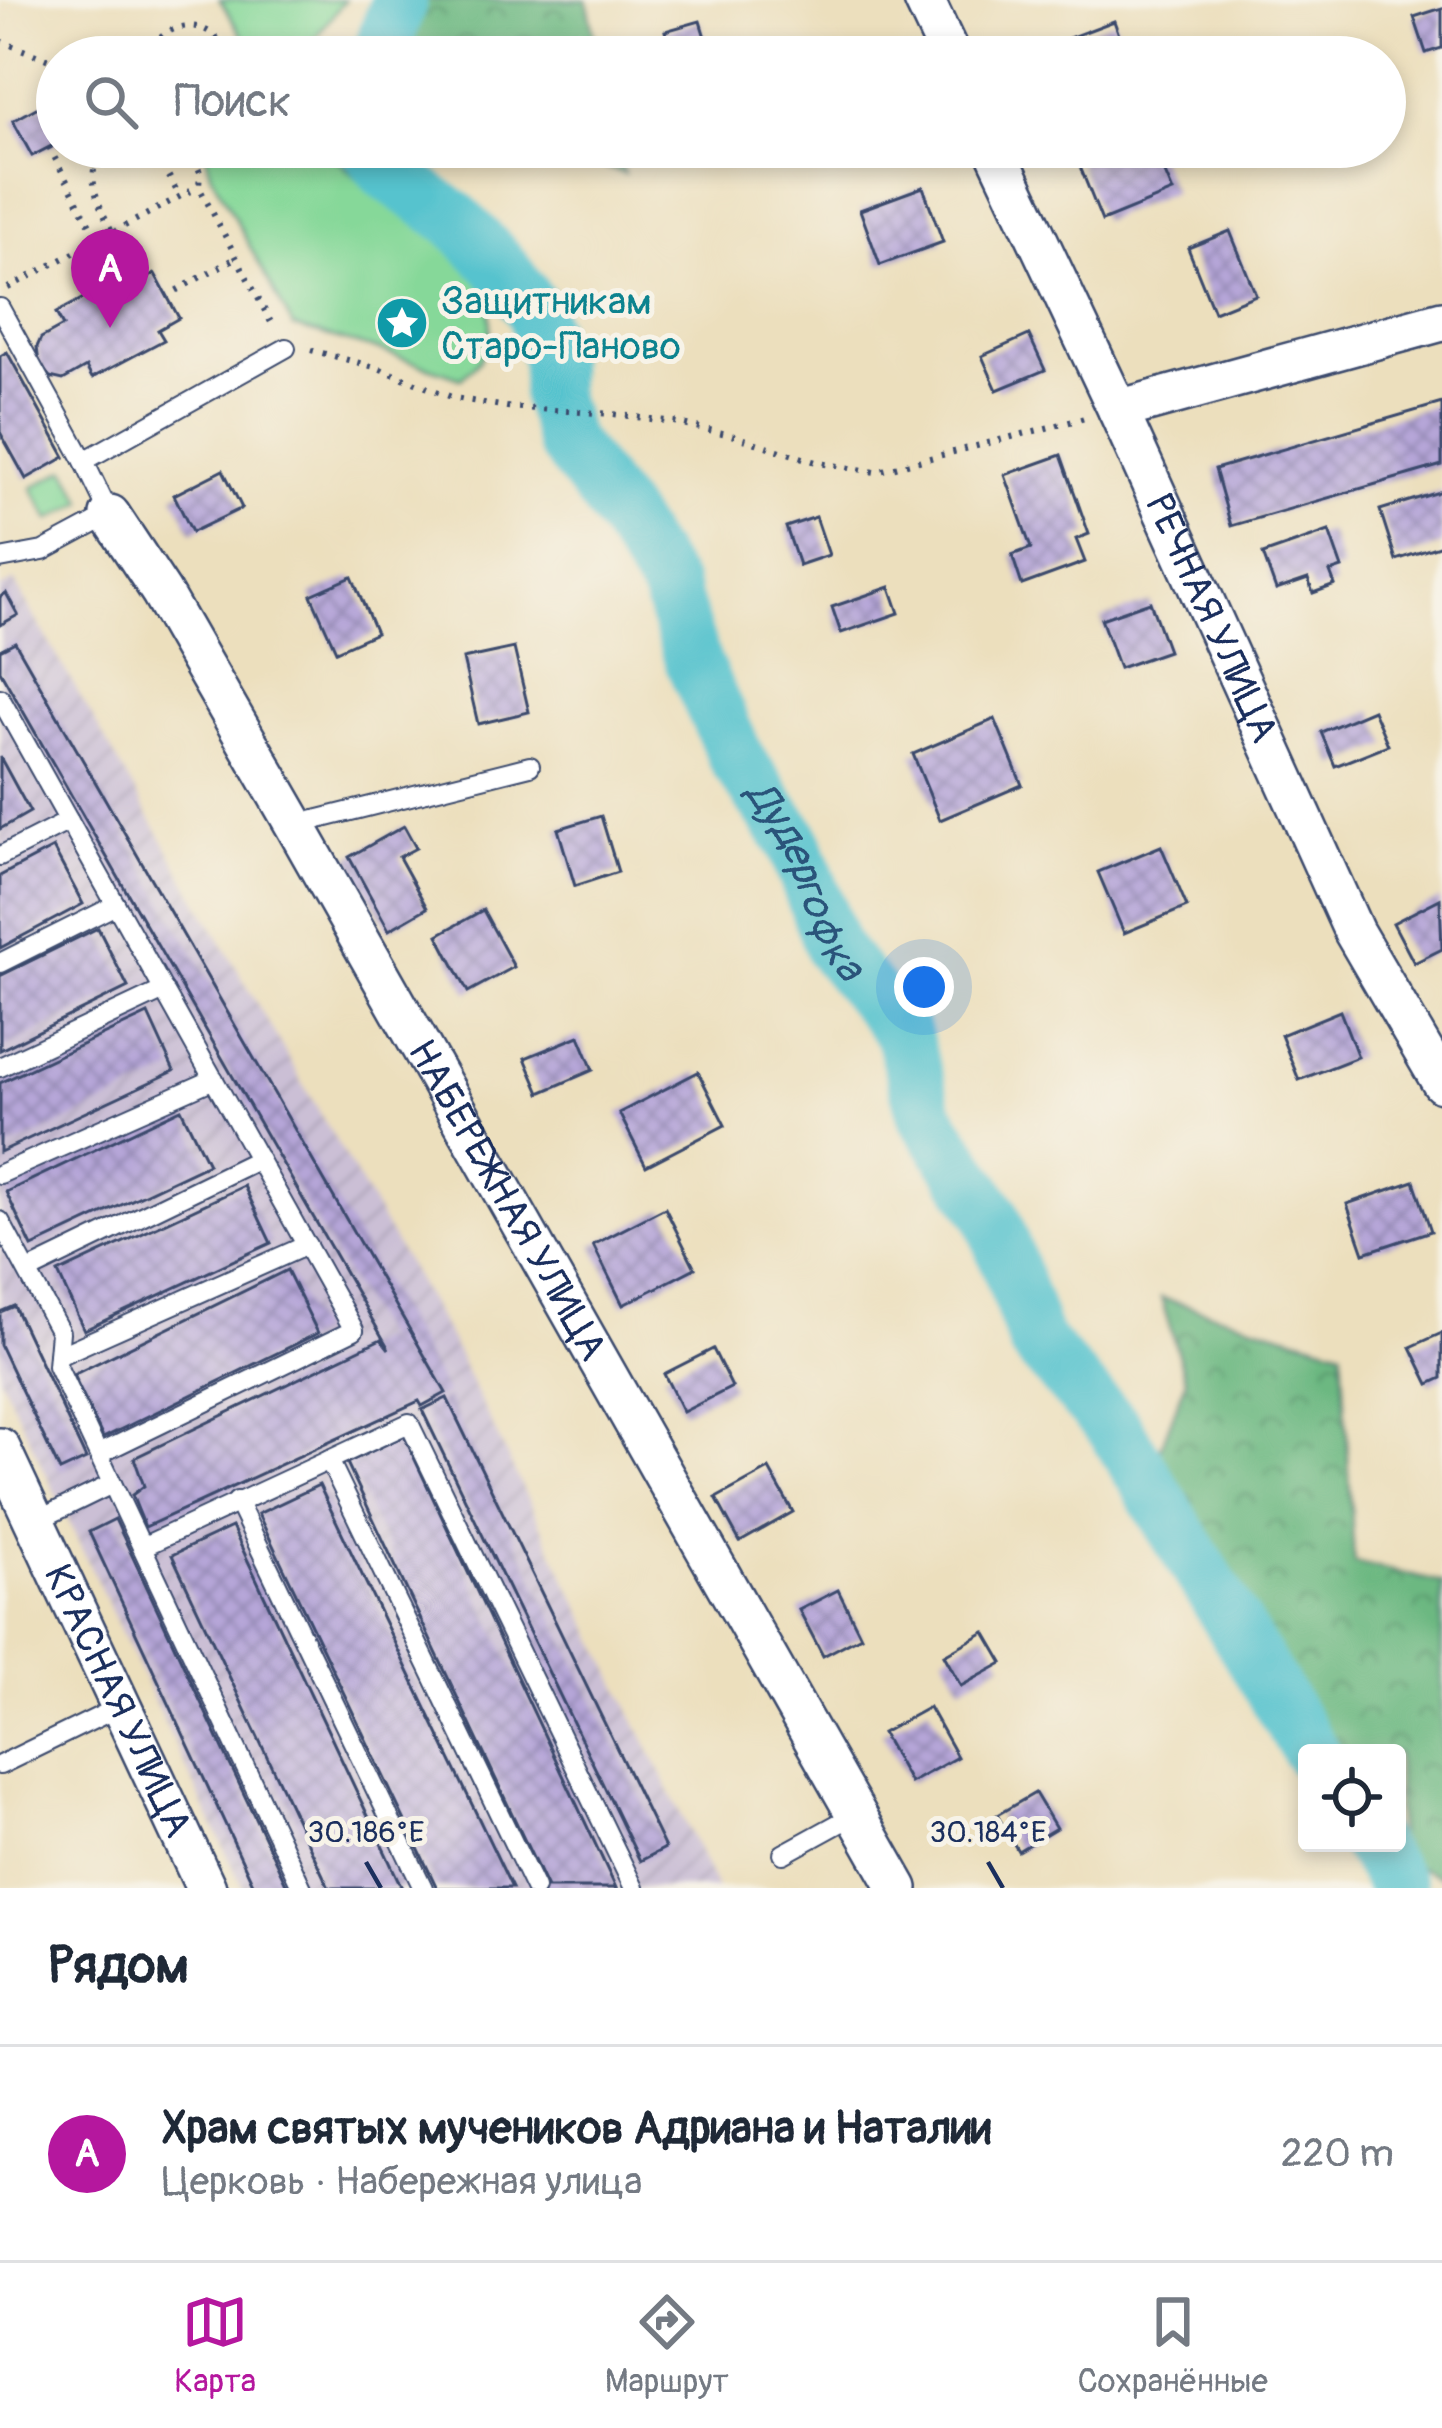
<!DOCTYPE html>
<html lang="ru">
<meta charset="utf-8">
<style>
body{margin:0;font-family:Pangolin,sans-serif;background:#f6f6f7;color:#1f2937}
.controls{position:absolute;right:36px;bottom:36px;display:grid;overflow:hidden;border-radius:12px;box-shadow:0 6px 18px #0003}
.controls button{width:108px;height:108px;display:grid;place-items:center;padding:0;border:0;border-bottom:3px solid #e0e1e3;background:#fff;color:#1f2937;font:60px sans-serif}
.you{position:absolute;left:924px;top:987px;width:42px;height:42px;margin:-30px;border:9px solid #fff;border-radius:50%;background:#1a73e8;box-shadow:0 0 0 18px #1a73e833}
.badge{display:grid;place-items:center;width:78px;height:78px;border-radius:50%;background:#b5179e;color:#fff;font-size:39px;font-weight:700}
.pin{position:absolute;translate:-50% -99px;filter:drop-shadow(0 3px 6px #0008)}
.pin::after{content:'';position:absolute;top:63px;width:42px;height:36px;background:inherit;clip-path:polygon(0 0,100% 0,50% 100%)}
.list{margin:0;padding:0;list-style:none}
h2{display:flex;justify-content:space-between;align-items:center;height:156px;margin:0;padding:0 48px;font-size:51px}
h2 small{font-size:39px;font-weight:400;color:#747a83}
.list li{display:grid;grid-template-columns:78px 1fr auto;gap:36px;align-items:center;box-sizing:border-box;height:216px;padding:0 48px;border-top:3px solid #e0e1e3}
.list b{display:block;font-size:45px;white-space:nowrap}
.list p{margin:0;font-size:39px;white-space:nowrap;color:#747a83}
.list em{font-size:39px;font-style:normal;color:#747a83}
.icon{flex:none;width:66px;height:66px;fill:none;stroke:currentColor;stroke-width:2;stroke-linecap:round;stroke-linejoin:round}
.map{position:relative;flex:none;width:1442px;height:1888px;overflow:hidden}
.search{position:absolute;background:#fff;box-shadow:0 6px 18px #0003;left:36px;right:36px;top:36px;height:132px;display:flex;align-items:center;gap:30px;box-sizing:border-box;padding:0 42px;border-radius:66px;color:#747a83;font-size:45px}
.sheet{height:372px;background:#fff}
nav{display:flex;justify-content:space-around;align-items:center;box-sizing:border-box;height:168px;border-top:3px solid #e0e1e3;background:#fff;font-size:33px;color:#747a83}
nav a{display:grid;justify-items:center;gap:6px}
nav .on{color:#b5179e}
.map>svg:first-child{display:block}
.industrial{fill:url(#industrial-furrows)}
.green{fill:#86d899;stroke:#50847c;stroke-width:3}
.forest{fill:url(#forest-crowns);stroke:#447470;stroke-width:3}
.lines{fill:none;stroke-linecap:round;stroke-linejoin:round}
.river{stroke:#56c3ce;stroke-width:57}
.building{fill:url(#building-cross-hatch)}
.service-casing{stroke:#3a496c;stroke-width:22}
.minor-casing{stroke:#3a496c;stroke-width:44}
.path{stroke:#3a496c;stroke-width:6;stroke-dasharray:3 9;stroke-linecap:butt}
.service{stroke:#fff;stroke-width:18}
.minor{stroke:#fff;stroke-width:39}
.ticks{fill:none;stroke:#1b2f5e;stroke-width:4.5}
.labels{text-anchor:middle;dominant-baseline:central;stroke-width:10;stroke-linejoin:round;paint-order:stroke}
.culture-label{font-size:39px;fill:#0d838f;stroke:#f7f3e8;text-anchor:start}
.street-label{font-size:39px;fill:#1b2f5e;stroke:#f7f3e8}
.water-label{font-size:42px;font-style:italic;fill:#2a547a;stroke:#f7f3e8}
.ticks-label{font-size:30px;text-anchor:middle;fill:#1b2f5e;stroke:#f7f3e8;stroke-width:10;stroke-linejoin:round;paint-order:stroke}
</style>
<div class="map">
<svg width="1442" height="1888" viewBox="0 0 1442 1888">
<defs>
<pattern id="industrial-furrows" width="10" height="10" patternUnits="userSpaceOnUse" patternTransform="scale(3)"><rect width="10" height="10" fill="#cbbfd5"/><path d="M-1 1l2-2M0 10L10 0M9 11l2-2" fill="none" stroke="#aea4b9"/></pattern>
<pattern id="forest-crowns" width="20" height="18" patternUnits="userSpaceOnUse" patternTransform="scale(3)"><rect width="20" height="18" fill="#6cb881"/><path d="M2 6a3 3 0 1 1 6 0M12 15a3 3 0 1 1 6 0" fill="none" stroke="#58966d"/></pattern>
<pattern id="building-cross-hatch" width="8" height="8" patternUnits="userSpaceOnUse" patternTransform="scale(3)"><rect width="8" height="8" fill="#b6a6d8"/><path d="M0 0l8 8M0 8l8-8" fill="none" stroke="#9388b2"/></pattern>
</defs>
<rect width="100%" height="100%" fill="#f7f3e8"/>
<filter id="ink" filterUnits="userSpaceOnUse"><feTurbulence type="fractalNoise" baseFrequency=".00833" numOctaves="2"/><feDisplacementMap in="SourceGraphic" scale="24" xChannelSelector="R" yChannelSelector="G"/><feConvolveMatrix kernelMatrix="1 2 1 2 8 2 1 2 1" color-interpolation-filters="sRGB"/></filter>
<filter id="wash" filterUnits="userSpaceOnUse"><feTurbulence type="fractalNoise" baseFrequency=".004" numOctaves="4" result="noise"/><feDisplacementMap in="SourceGraphic" scale="48" xChannelSelector="R" yChannelSelector="G"/><feGaussianBlur stdDeviation="2.7" result="paint"/><feColorMatrix in="noise" values="0 0 0 0 0 0 0 0 0 0 0 0 0 0 0 0 0 1.4 0 .05"/><feComposite in="paint" operator="in"/></filter>
<g filter="url(#wash)">
<rect width="100%" height="100%" fill="#ecdfbd"/>
<polygon class="industrial" points="14,581 450,1339 717,1888 243,1888 0,1377 0,589"/>
<g class="green">
<polygon points="220,0 345,0 318,34 304,57 244,57 244,39"/>
<path d="M204,147h123c22,28 49,47 81,62 11,5 25,8 34,16 34,26 65,93 39,133 -4,7 -14,14 -20,20l-83,-28 -85,-23 -82,-153z"/>
<polygon points="66,469 84,502 50,520 32,488"/>
</g>
<g class="forest">
<polygon points="378,0 587,0 599,57 406,57"/>
<polygon points="550,147 618,147 624,174"/>
<polygon points="1161,1298 1342,1350 1354,1562 1442,1583 1442,1877 1390,1855 1382,1843 1397,1843 1397,1753 1327,1753 1152,1470 1186,1381"/>
</g>
<g class="lines">
<g class="river">
<polyline points="379,57 399,0"/>
<path id="s1" d="M368,147l19,25 68,47 43,44 36,48 16,48v36l14,46 57,74 48,73 24,74 44,97 57,83 39,107 69,83 23,82 66,100 45,128 79,87 196,324"/>
<polyline points="1369,1843 1399,1888"/>
</g>
</g>
<g id="blocks">
<g class="building">
<polygon points="1442,8 1442,48 1426,53 1414,17"/>
<polygon points="700,21 711,57 635,57 634,53 668,43 665,31"/>
<polygon points="1114,21 1127,57 1055,57 1050,45"/>
<polygon points="174,43 215,53 214,57 171,57"/>
<polygon points="47,102 57,120 57,143 32,156 13,121"/>
<polygon points="1072,147 1154,147 1173,192 1102,221"/>
<polygon points="923,187 943,242 880,265 860,210"/>
<polygon points="1230,231 1256,295 1214,312 1188,248"/>
<polygon points="155,274 179,318 158,330 164,340 92,378 86,367 63,380 50,377 39,364 37,347 41,338 63,326 56,313 126,275 132,286"/>
<polygon points="1029,335 1045,370 997,390 982,356"/>
<polygon points="7,352 65,457 26,479 0,432 0,356"/>
<polygon points="1442,403 1442,465 1231,526 1215,469"/>
<polygon points="1061,455 1089,534 1076,539 1085,562 1022,585 1012,555 1031,548 1005,475"/>
<polygon points="223,470 242,508 192,532 174,495"/>
<polygon points="1442,491 1442,545 1396,560 1380,510"/>
<polygon points="816,517 829,555 799,565 786,527"/>
<polygon points="1329,531 1342,568 1330,572 1335,585 1313,593 1308,579 1276,590 1263,554"/>
<polygon points="352,577 376,633 336,651 311,595"/>
<polygon points="890,587 899,613 841,633 832,607"/>
<polygon points="6,593 18,615 0,625 0,597"/>
<polygon points="1150,602 1168,651 1119,668 1101,619"/>
<polygon points="15,642 446,1393 422,1406 419,1401 145,1527 132,1495 144,1486 134,1458 381,1339 389,1349 0,671 0,650"/>
<polygon points="514,648 529,712 478,724 463,659"/>
<polygon points="1373,710 1388,745 1335,766 1321,732"/>
<polygon points="995,719 1022,785 940,820 913,754"/>
<polygon points="0,757 30,812 0,829"/>
<polygon points="601,816 618,872 575,886 558,829"/>
<polygon points="404,826 416,848 399,857 427,908 389,930 349,857"/>
<polygon points="1161,846 1187,907 1124,933 1098,872"/>
<polygon points="53,848 83,904 0,948 0,876"/>
<polygon points="1440,899 1442,949 1414,963 1393,923"/>
<polygon points="483,910 514,967 468,992 438,935"/>
<polygon points="98,928 128,987 0,1050 0,976"/>
<polygon points="1340,1011 1358,1057 1299,1080 1281,1035"/>
<polygon points="148,1014 174,1071 0,1152 0,1083"/>
<polygon points="579,1036 593,1070 540,1093 525,1058"/>
<polygon points="698,1072 725,1125 646,1166 619,1113"/>
<polygon points="181,1109 208,1164 32,1247 6,1192"/>
<polygon points="1414,1181 1431,1231 1364,1253 1347,1204"/>
<polygon points="244,1186 271,1243 84,1330 58,1273"/>
<polygon points="665,1208 695,1268 623,1305 593,1245"/>
<polygon points="287,1270 318,1333 103,1438 73,1375"/>
<polygon points="14,1306 86,1459 60,1471 0,1345 0,1312"/>
<polygon points="1442,1333 1442,1378 1429,1384 1411,1347"/>
<polygon points="713,1349 732,1387 683,1412 664,1374"/>
<polygon points="447,1398 665,1848 640,1861 422,1410"/>
<polygon points="404,1436 616,1888 547,1888 347,1463"/>
<polygon points="769,1469 793,1512 740,1542 716,1498"/>
<polygon points="319,1485 512,1888 437,1888 258,1514"/>
<polygon points="115,1519 288,1888 255,1888 89,1532"/>
<polygon points="232,1527 402,1888 329,1888 172,1555"/>
<polygon points="838,1590 861,1636 823,1656 799,1610"/>
<polygon points="985,1632 1003,1663 961,1686 944,1655"/>
<polygon points="929,1707 957,1757 910,1783 882,1733"/>
<polygon points="1035,1793 1056,1828 1018,1851 997,1815"/>
</g>
</g>
</g>
<g filter="url(#ink)">
<use href="#blocks" fill-opacity="0" stroke="#3a496c" stroke-width="3"/>
<g class="lines">
<g class="service-casing">
<g id="service">
<polyline points="0,308 84,461 110,515 43,551 0,559"/>
<polyline points="84,461 286,348"/>
<polyline points="0,698 354,1330 99,1454"/>
<polyline points="295,825 530,766"/>
<polyline points="0,856 69,821"/>
<polyline points="0,963 116,905"/>
<polyline points="0,1067 164,990"/>
<polyline points="0,1174 214,1079"/>
<polyline points="0,1221 60,1332 57,1366 302,1888"/>
<polyline points="28,1271 259,1159"/>
<polyline points="58,1356 307,1245"/>
<polyline points="329,1460 535,1888"/>
<polyline points="237,1501 423,1888"/>
<polyline points="36,1521 112,1484"/>
<polyline points="142,1547 409,1423 634,1888"/>
<polyline points="0,1765 121,1706"/>
<polyline points="783,1854 856,1814"/>
</g>
</g>
<g class="minor-casing">
<g id="minor">
<polyline points="924,0 951,57"/>
<path id="s2" d="M994,147l124,263 236,522 88,151"/>
<polyline points="1118,410 1442,321"/>
<path id="s3" d="M110,515l51,77 134,233 603,1063"/>
<path id="s4" d="M0,1448l206,440"/>
</g>
</g>
<g class="path">
<polyline points="0,41 57,63"/>
<path d="M147,57c17,-40 66,-42 82,0"/>
<polyline points="49,147 98,240"/>
<path d="M102,147c-18,31 -4,56 11,86"/>
<polyline points="148,147 159,158 180,197"/>
<polyline points="189,147 200,172 199,187 274,328"/>
<polyline points="8,288 198,187"/>
<polyline points="166,296 236,258"/>
<polyline points="311,350 378,368 454,398 507,407 613,414 674,422 731,435 819,463 876,472 1085,418"/>
</g>
<use href="#service" class="service"/>
<use href="#minor" class="minor"/>
</g>
</g>
<path class="ticks" d="M366,1862l15,26M988,1862l15,26"/>
<defs>
<g id="sight-disc" transform="scale(2.7)"><circle r="9.5" fill="#0f9aa8" stroke="#f7f3e8"/><path d="M0-6L1.8-2.2L6-1.7L2.9 1.2L3.7 5.4L0 3.3L-3.7 5.4L-2.9 1.2L-6-1.7L-1.8-2.2Z" fill="#fff"/></g>
</defs>
<g fill-rule="evenodd">
<use href="#sight-disc" x="402" y="323"/>
</g>
<g class="labels">
<g class="culture-label">
<text x="441" y="301">Защитникам<tspan x="441" dy="45">Старо-Паново</tspan></text>
</g>
<g class="street-label">
<text stroke="none"><textPath href="#s2" startOffset="519">РЕЧНАЯ УЛИЦА</textPath></text>
<text stroke="none"><textPath href="#s3" startOffset="792">НАБЕРЕЖНАЯ УЛИЦА</textPath></text>
<text stroke="none"><textPath href="#s4" startOffset="279">КРАСНАЯ УЛИЦА</textPath></text>
</g>
<g class="water-label">
<text stroke="none"><textPath href="#s1" startOffset="876">Дудергофка</textPath></text>
</g>
</g>
<g class="ticks-label">
<text x="366" y="1842">30.186°E</text>
<text x="988" y="1842">30.184°E</text>
</g>
</svg>
<div class="controls">
<button><svg class="icon" aria-label="locate" viewBox="0 0 24 24"><circle cx="12" cy="12" r="6"/><path d="M12 2v4M12 18v4M2 12h4M18 12h4"/></svg></button>
</div>
<div class="you"></div>
<div class="pin badge" style="left:110px;top:328px">A</div>
<div class="search"><svg class="icon" aria-label="search" viewBox="0 0 24 24"><circle cx="10" cy="10" r="6"/><path d="M15 15l6 6"/></svg>Поиск</div>
</div>
<section class="sheet">
<h2>Рядом<small></small></h2>
<ul class="list">
<li><span class="badge">A</span><div><b>Храм святых мучеников Адриана и Наталии</b><p>Церковь · Набережная улица</p></div><em>220 m</em></li>
</ul>
</section>
<nav>
<a class="on"><svg class="icon" aria-label="map" viewBox="0 0 24 24"><path d="M3 6l6-2 6 2 6-2v14l-6 2-6-2-6 2zM9 4v14M15 6v14"/></svg>Карта</a>
<a><svg class="icon" aria-label="directions" viewBox="0 0 24 24"><path d="M12 3l9 9-9 9-9-9zM9 14v-3h6M13 9l2 2-2 2"/></svg>Маршрут</a>
<a><svg class="icon" aria-label="saved" viewBox="0 0 24 24"><path d="M7 4h10v16l-5-4-5 4z"/></svg>Сохранённые</a>
</nav>
